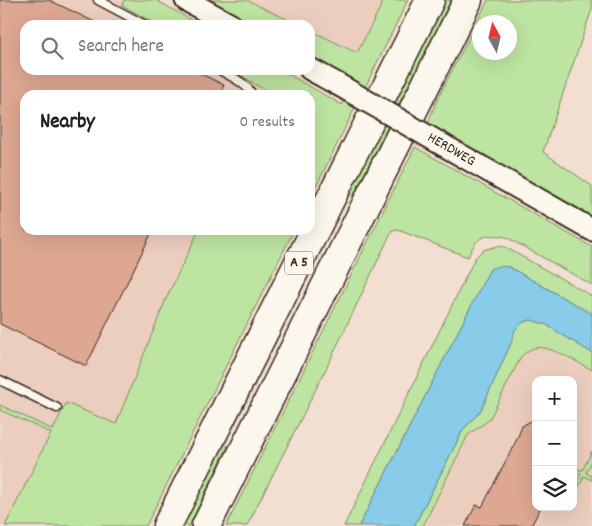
<!DOCTYPE html>
<meta charset="utf-8">
<style>
body{margin:0;font-family:Dekko,sans-serif;background:#f2f2f2;color:#222}
.controls{position:absolute;right:15px;bottom:15px;display:grid;overflow:hidden;border-radius:10px;box-shadow:0 5px 20px #0002}
.controls button{width:45px;height:45px;display:grid;place-items:center;padding:0;border:0;border-bottom:1px solid #e0e0e0;background:#fff;color:#222;font:25px sans-serif}
.compass{position:absolute;left:472px;top:15px;width:45px;height:45px;border-radius:50%;background:#fff;box-shadow:0 5px 20px #0002;rotate:352deg}
.list{margin:0;padding:0;list-style:none}
h2{display:flex;justify-content:space-between;align-items:center;height:65px;margin:0;padding:0 20px;font-size:21px}
h2 small{font-size:16px;font-weight:400;color:#767676}
.icon{flex:none;width:28px;height:28px;fill:none;stroke:currentColor;stroke-width:2;stroke-linecap:round;stroke-linejoin:round}
.map{position:relative;flex:none;width:592px;height:526px;overflow:hidden}
.search{position:absolute;background:#fff;box-shadow:0 5px 20px #0002;left:20px;top:20px;width:295px;height:55px;display:flex;align-items:center;gap:12px;box-sizing:border-box;padding:0 18px;border-radius:15px;color:#767676;font-size:19px}
.panel{position:absolute;background:#fff;box-shadow:0 5px 20px #0002;left:20px;top:90px;width:295px;height:145px;border-radius:15px}
.map>svg:first-child{display:block}
.built{fill:#eccebe;fill-rule:evenodd}
.green{fill:#bde4a0;stroke:#7c875f;fill-rule:evenodd}
.water{fill:#88cce9;stroke:#698b98}
.building{fill:#dda792;stroke:#3b2a1e}
.lines{fill:none;stroke-linecap:round;stroke-linejoin:round}
.service-casing{stroke:#3b2a1e;stroke-width:11}
.secondary-casing{stroke:#3b2a1e;stroke-width:25}
.motorway-casing{stroke:#3b2a1e;stroke-width:31}
.service{stroke:#fbf7ec;stroke-width:8}
.secondary{stroke:#fbf7ec;stroke-width:21}
.motorway{stroke:#fbf7ec;stroke-width:28}
.secondary-bridge-casing{stroke:#3b2a1e;stroke-width:25;stroke-linecap:butt}
.secondary-bridge{stroke:#fbf7ec;stroke-width:21}
.labels{text-anchor:middle;dominant-baseline:central;stroke-width:5;stroke-linejoin:round;paint-order:stroke}
.shield{fill:#fbf7ec;stroke:#75685c;stroke-width:1}
.shield-label{font-size:14px;font-weight:bold;fill:#3b2a1e}
.street-label{font-size:15px;fill:#3b2a1e;stroke:#fbf7ec}
</style>
<div class="map">
<svg width="592" height="526" viewBox="0 0 592 526">
<rect width="100%" height="100%" fill="#f2dfd1"/>
<filter id="ink" filterUnits="userSpaceOnUse"><feTurbulence type="fractalNoise" baseFrequency=".02" numOctaves="2"/><feDisplacementMap in="SourceGraphic" scale="10" xChannelSelector="R" yChannelSelector="G"/><feConvolveMatrix kernelMatrix="1 2 1 2 8 2 1 2 1" color-interpolation-filters="sRGB"/></filter>
<g filter="url(#ink)">
<g class="built">
<polygon points="0,0 124,0 123,5 157,25 25,25 25,70 232,70 273,95 25,95 25,230 199,230 166,299 116,424 66,404 5,526 0,526"/>
<polygon points="250,0 384,0 357,53 310,30 310,25 300,25"/>
<path d="M535,348h8l8,2 41,20v156h-169l45,-91 21,-15 32,-63 6,-6zM536,380h37v127h-37z"/>
</g>
<g class="green">
<polygon points="124,0 156,0 200,25 157,25 122,5"/>
<polygon points="201,0 247,0 299,25 246,25"/>
<polygon points="384,0 408,0 310,199 310,95 273,95 232,70 281,70 342,105 352,82 310,60 310,30 357,53"/>
<polygon points="446,0 451,0 353,196 349,194"/>
<path d="M488,0h104v9l-49,143 49,34v36l-165,-97 9,-23zM480,22h30v30h-30z"/>
<path d="M415,147l177,100v38l-86,-48c-22,-4 -29,-1 -38,20l-70,-27 -5,1 -4,6 -66,138 -76,151h-21z"/>
<polygon points="199,230 294,230 146,526 5,526 51,433 0,410 0,405 53,430 66,403 116,424 166,299"/>
<polygon points="498,246 505,247 592,296 592,314 509,267 490,269 359,526 344,526 475,258 483,250"/>
<path d="M531,320l14,4 47,29v17c-14,-7 -43,-26 -58,-22 -6,2 -9,5 -13,9l-32,63 -21,15 -45,91h-9l49,-96 18,-20 30,-67 3,-13 9,-8z"/>
<polygon points="223,444 228,446 189,526 183,526"/>
<polygon points="592,451 592,461 586,473 592,476 592,480 584,476 573,499 573,489 581,474 573,470 574,467 582,471"/>
</g>
<polygon class="water" points="498,266 509,267 592,314 592,353 545,324 531,320 523,322 515,330 511,343 481,410 463,430 414,526 359,526 490,269"/>
<g class="building">
<polygon points="0,0 49,0 101,25 25,25 25,70 193,70 224,85 219,95 25,95 25,230 153,230 86,366 0,324"/>
<polygon points="536,418 536,507 541,507 531,526 465,526 476,505 482,507 517,439 522,426"/>
</g>
<g class="lines">
<g class="service-casing">
<g id="service">
<polyline points="98,0 145,25"/>
<path d="M220,70c10,6 27,13 32,25"/>
<polyline points="0,380 57,408"/>
</g>
</g>
<g class="secondary-casing">
<g id="secondary">
<polyline points="186,0 231,25"/>
<polyline points="310,69 339,85"/>
<polyline points="443,145 592,230"/>
</g>
</g>
<g class="motorway-casing">
<g id="motorway">
<polyline points="167,526 430,0"/>
<polyline points="206,526 468,0"/>
</g>
</g>
<use href="#service" class="service"/>
<use href="#secondary" class="secondary"/>
<use href="#motorway" class="motorway"/>
<g class="secondary-bridge-casing">
<polyline id="secondary-bridge" points="339,85 443,145"/>
</g>
<use href="#secondary-bridge" class="secondary-bridge"/>
</g>
</g>
<g class="labels">
<rect class="shield" x="285" y="251.5" width="28" height="23" rx="4"/>
<g class="shield-label">
<text x="299" y="263">A 5</text>
</g>
<g class="street-label">
<text transform="translate(451 150) rotate(30)">HERDWEG</text>
</g>
</g>
</svg>
<div class="controls">
<button>+</button>
<button>−</button>
<button><svg class="icon" aria-label="layers" viewBox="0 0 24 24"><path d="M12 4l9 5-9 5-9-5zM3 14l9 5 9-5"/></svg></button>
</div>
<svg class="compass" viewBox="-18 -18 36 36"><path d="M0-13l5 13h-10z" fill="#e53935"/><path d="M0 13l5-13h-10z" fill="#767676"/></svg>
<div class="search"><svg class="icon" aria-label="search" viewBox="0 0 24 24"><circle cx="10" cy="10" r="6"/><path d="M15 15l6 6"/></svg>Search here</div>
<section class="panel">
<h2>Nearby<small>0 results</small></h2>
<ul class="list">
</ul>
</section>
</div>
